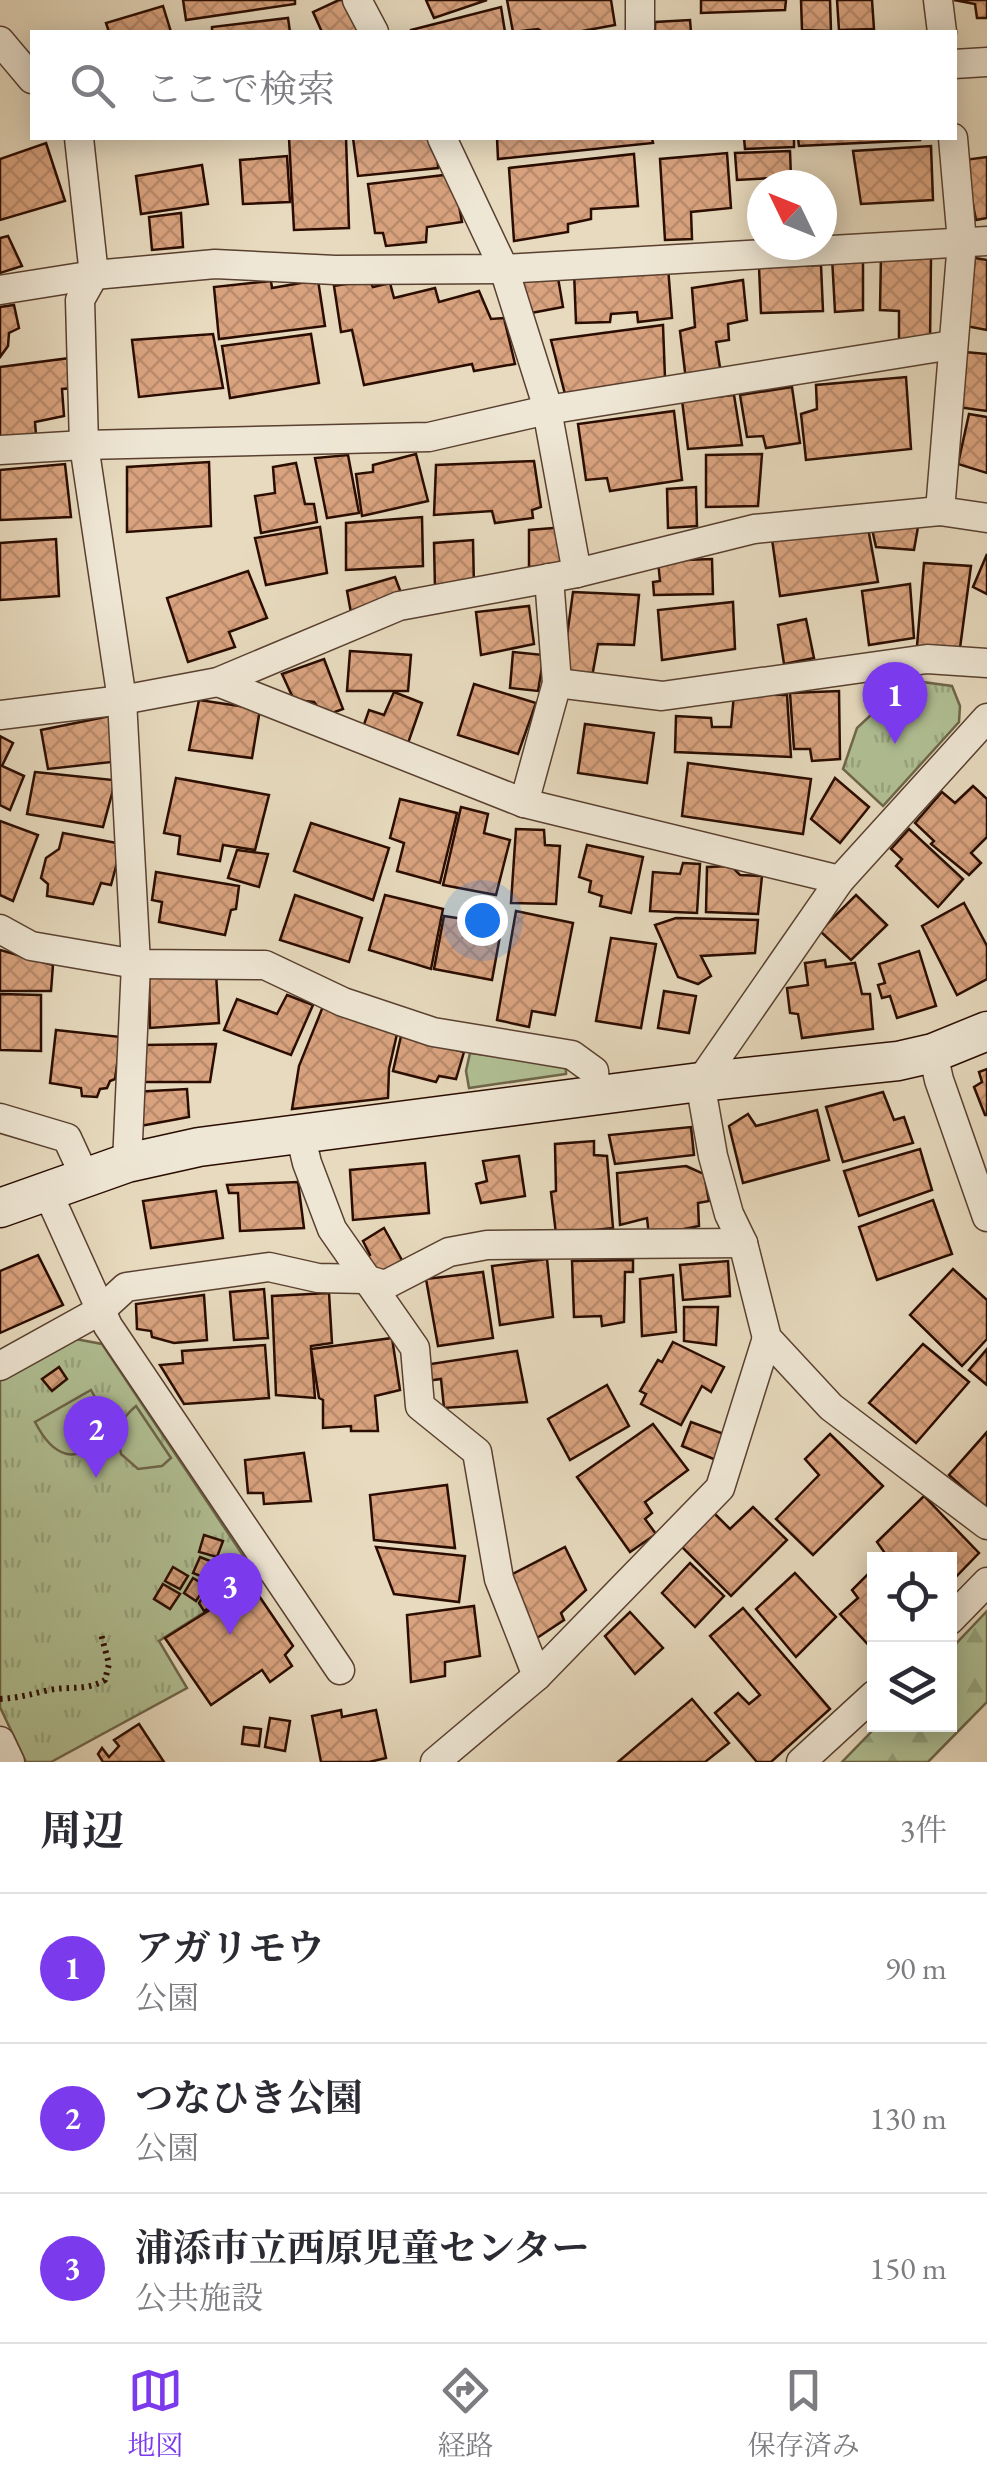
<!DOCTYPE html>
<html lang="ja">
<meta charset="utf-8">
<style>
body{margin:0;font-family:"EB Garamond","Noto Serif JP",serif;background:#f7f7f7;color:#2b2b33}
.controls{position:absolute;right:30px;bottom:30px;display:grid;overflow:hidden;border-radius:0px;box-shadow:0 5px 25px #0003}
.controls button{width:90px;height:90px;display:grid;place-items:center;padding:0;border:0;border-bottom:2px solid #e1e1e2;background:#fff;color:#2b2b33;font:50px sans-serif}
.compass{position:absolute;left:747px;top:170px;width:90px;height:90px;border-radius:50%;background:#fff;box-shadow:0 5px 25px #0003;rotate:313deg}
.you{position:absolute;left:482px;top:920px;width:35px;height:35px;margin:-25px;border:8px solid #fff;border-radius:50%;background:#1a73e8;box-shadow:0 0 0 15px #1a73e833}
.badge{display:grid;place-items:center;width:65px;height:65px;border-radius:50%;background:#7c3aed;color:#fff;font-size:32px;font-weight:700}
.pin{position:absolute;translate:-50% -82px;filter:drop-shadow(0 2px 5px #0008)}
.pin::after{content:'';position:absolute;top:52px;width:35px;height:30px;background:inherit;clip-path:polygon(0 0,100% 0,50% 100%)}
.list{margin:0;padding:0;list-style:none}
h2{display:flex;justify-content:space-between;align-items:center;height:130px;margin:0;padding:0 40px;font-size:42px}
h2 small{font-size:32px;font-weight:400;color:#7c7c81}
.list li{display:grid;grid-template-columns:65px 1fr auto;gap:30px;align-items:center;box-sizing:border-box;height:150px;padding:0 40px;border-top:2px solid #e1e1e2}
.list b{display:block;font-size:38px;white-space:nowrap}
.list p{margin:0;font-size:32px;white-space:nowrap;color:#7c7c81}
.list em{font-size:32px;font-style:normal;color:#7c7c81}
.icon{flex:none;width:55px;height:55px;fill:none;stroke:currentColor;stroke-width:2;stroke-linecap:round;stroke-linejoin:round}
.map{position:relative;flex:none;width:987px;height:1762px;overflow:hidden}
.search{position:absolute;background:#fff;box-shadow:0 5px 25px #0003;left:30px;right:30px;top:30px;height:110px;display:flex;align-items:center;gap:25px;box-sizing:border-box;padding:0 35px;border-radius:0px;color:#7c7c81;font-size:38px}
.sheet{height:580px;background:#fff}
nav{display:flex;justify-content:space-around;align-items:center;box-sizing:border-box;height:140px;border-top:2px solid #e1e1e2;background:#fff;font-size:28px;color:#7c7c81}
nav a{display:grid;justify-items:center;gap:5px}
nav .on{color:#7c3aed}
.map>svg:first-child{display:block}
.forest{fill:url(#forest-firs);stroke:#6e664a;stroke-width:2.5}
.park{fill:url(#park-tufts);stroke:#6e664a;stroke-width:2.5}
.garden{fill:#b1c195;stroke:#6e664a;stroke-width:2.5}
.building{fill:url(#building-cross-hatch);stroke:#2a0c00;stroke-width:2.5}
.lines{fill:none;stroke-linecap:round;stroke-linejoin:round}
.street-casing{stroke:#594030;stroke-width:31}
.secondary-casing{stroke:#2a0c00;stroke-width:41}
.path{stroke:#2a0c00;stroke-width:6;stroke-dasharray:2.5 5;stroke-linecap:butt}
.street{stroke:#efe7d5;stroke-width:28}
.secondary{stroke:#efe7d5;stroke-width:38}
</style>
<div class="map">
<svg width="987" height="1762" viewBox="0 0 987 1762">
<defs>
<pattern id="forest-firs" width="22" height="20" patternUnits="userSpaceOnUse" patternTransform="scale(2.5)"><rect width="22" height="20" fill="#b1c195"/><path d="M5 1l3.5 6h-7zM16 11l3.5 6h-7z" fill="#98a57f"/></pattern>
<pattern id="park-tufts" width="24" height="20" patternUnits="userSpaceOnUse" patternTransform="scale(2.5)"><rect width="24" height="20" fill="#b1c195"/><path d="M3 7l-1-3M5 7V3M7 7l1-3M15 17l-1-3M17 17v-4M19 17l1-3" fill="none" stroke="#98a57f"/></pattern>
<pattern id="building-cross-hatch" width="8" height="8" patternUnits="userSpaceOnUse" patternTransform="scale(2.5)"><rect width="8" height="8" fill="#d9a37f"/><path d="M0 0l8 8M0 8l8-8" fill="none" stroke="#ba8b6c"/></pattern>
</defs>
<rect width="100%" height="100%" fill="#e7dabe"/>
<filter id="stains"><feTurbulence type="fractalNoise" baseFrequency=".002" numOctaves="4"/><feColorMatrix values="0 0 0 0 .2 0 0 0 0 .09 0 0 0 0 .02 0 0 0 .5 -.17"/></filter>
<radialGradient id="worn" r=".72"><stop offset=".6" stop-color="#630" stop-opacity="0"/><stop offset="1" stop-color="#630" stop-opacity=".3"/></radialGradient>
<polygon class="forest" points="987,1611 987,1702 928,1762 842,1762 878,1725 950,1724 950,1650"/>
<g class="park">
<polygon points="908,680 952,686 960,706 959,722 883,806 843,769 857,728"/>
<polygon points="70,1338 102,1344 258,1578 159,1641 187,1688 51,1762 26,1762 0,1707 0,1378"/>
</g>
<g class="garden">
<polygon points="470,1053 557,1064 566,1069 566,1074 469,1088 466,1071"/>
<path d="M91,1390l11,20 2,23c-27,35 -51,24 -69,-11z"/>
<path d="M136,1406l35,52 -9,8 -24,3 -17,-15c-5,-22 -2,-34 15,-48z"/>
</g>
<g class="building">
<polygon points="183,0 295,0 295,4 186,20"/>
<polygon points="339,0 349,0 366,32 322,32 313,12"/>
<polygon points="426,0 487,0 434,18"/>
<polygon points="507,0 611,0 615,25 577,32 543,32 538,29 513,32"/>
<polygon points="701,0 786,0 785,10 701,13"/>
<polygon points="801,0 830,0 831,31 802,30"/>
<polygon points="837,0 872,0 874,29 839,30"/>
<polygon points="954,0 987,0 987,18 977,18 975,4"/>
<polygon points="163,6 171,32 109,32 106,23"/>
<polygon points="501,7 505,32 411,32 411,30"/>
<polygon points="288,18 290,32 212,32 212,27"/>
<polygon points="690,20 691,32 655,32 655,22"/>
<polygon points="289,138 346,138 349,228 294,230"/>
<polygon points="353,138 437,139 438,168 358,176"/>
<polygon points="497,138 652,138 653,143 498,159"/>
<polygon points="744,138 794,138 794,147 745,149"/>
<polygon points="798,138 920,138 920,140 799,146"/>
<polygon points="46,143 65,201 0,220 0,159"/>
<polygon points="931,146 933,200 861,204 853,151"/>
<polygon points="790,151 791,177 737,180 735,153"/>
<polygon points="727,153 731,208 691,212 692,239 665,240 660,159"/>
<polygon points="634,154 638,206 591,209 591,219 568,224 568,232 514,241 509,168"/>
<polygon points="287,156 290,202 243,204 240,160"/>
<polygon points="987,157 987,218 976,220 964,160"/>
<polygon points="202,165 208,204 141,214 136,176"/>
<polygon points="453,174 462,222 427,227 426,242 386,246 383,233 375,233 368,184"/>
<polygon points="181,213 183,247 152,250 149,217"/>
<polygon points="8,236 22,266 0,273 0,238"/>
<polygon points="881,254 931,258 930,343 899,340 899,311 880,310"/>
<polygon points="863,256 863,310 835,312 832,257"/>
<polygon points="975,258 987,260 987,330 966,326"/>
<polygon points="821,265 823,311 761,313 759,267"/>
<polygon points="668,267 672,318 638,322 637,312 611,314 610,322 576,323 574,271"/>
<polygon points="557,272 563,307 531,313 521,277"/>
<polygon points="318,280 325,326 219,339 214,287 271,281 272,288"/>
<polygon points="369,280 373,287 390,283 394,298 435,288 439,302 479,291 491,319 504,318 515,364 474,371 472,364 364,385 352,330 341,332 334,286"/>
<polygon points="743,280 747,320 728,324 729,340 716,342 721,374 686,380 680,331 695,327 692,288"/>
<polygon points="14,305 19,328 9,333 8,346 0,357 0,307"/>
<polygon points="663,325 665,378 565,394 551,340"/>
<polygon points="213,334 223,388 139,397 132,340"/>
<polygon points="311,334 319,383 230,398 222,346"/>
<polygon points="965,352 987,354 987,411 957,407"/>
<polygon points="70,358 73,388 62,389 64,416 35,422 36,435 0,438 0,367"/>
<polygon points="906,377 911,449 806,460 801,414 817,409 816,385"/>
<polygon points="792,387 800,443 766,448 763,436 747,437 740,395"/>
<polygon points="734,395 742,445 688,449 682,400"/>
<polygon points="674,411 682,480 610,491 607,478 586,480 578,424"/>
<polygon points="969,414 987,417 987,473 958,464"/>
<polygon points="416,454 428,501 362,516 356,474 373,472 373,465"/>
<polygon points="762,454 758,506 706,507 706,455"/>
<polygon points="348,455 359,513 327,518 315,458"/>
<polygon points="534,461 541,507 532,510 533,518 495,523 492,511 434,515 436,465"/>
<polygon points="209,462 211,526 127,532 127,467"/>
<polygon points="296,463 305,504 314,504 317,522 261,533 255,496 275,493 273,467"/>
<polygon points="65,464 71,517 0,520 0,470"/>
<polygon points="696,487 697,526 668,528 667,489"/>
<polygon points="422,517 423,566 346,570 346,523"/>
<polygon points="320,527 327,573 266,585 255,538"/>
<polygon points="565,527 568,566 529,567 529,530"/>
<polygon points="918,527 914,550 876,547 872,529"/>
<polygon points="868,528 878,582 780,596 772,539"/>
<polygon points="56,539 59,596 0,600 0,543"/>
<polygon points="473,540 474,587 435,589 434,543"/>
<polygon points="987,554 987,594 973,587"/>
<polygon points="712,559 713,594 654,595 653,582 660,581 658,561"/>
<polygon points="924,563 971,566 960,648 917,646"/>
<polygon points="248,571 267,618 229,632 235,647 188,662 167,598"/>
<polygon points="395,577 404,601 352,618 347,591"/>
<polygon points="910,584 914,638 869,645 862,591"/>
<polygon points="573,592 639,595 634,645 598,644 592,677 562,673"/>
<polygon points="733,602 735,649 662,660 658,610"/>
<polygon points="529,606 534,644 481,655 476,612"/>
<polygon points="806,619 814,658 784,664 778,625"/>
<polygon points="350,651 411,655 408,691 347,691"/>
<polygon points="513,652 544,655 538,691 510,688"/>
<polygon points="324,659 343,709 324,716 314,702 294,700 282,674"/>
<polygon points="474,684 536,703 518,754 458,735"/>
<polygon points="839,691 840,759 812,761 810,749 794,749 790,693"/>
<polygon points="394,692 422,703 406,749 361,733 369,710 384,715"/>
<polygon points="734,694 787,695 791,757 675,752 676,716 711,718 712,727 731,727"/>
<polygon points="199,700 260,709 252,758 189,750"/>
<polygon points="115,715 121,761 48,769 41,730"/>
<polygon points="585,724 654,733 647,783 578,773"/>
<polygon points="0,736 13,743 2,766 24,776 10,810 0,805"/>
<polygon points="688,763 811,779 803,834 682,816"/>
<polygon points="35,772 123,781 121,791 113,790 103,827 27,814"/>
<polygon points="176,778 269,795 255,850 223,845 220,861 178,854 180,836 164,833"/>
<polygon points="835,778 869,807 840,843 811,819"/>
<polygon points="973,786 987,799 987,837 971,853 981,863 969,875 931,844 934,841 915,823 942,792 955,803"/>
<polygon points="400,799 457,813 440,883 397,871 404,843 390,838"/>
<polygon points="461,807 488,814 484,833 510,840 496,895 443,885"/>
<polygon points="0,821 38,835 13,901 0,895"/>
<polygon points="311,823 389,848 373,900 294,871"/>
<polygon points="516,829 544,830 545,845 560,846 556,904 511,903"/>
<polygon points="909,829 963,879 938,907 896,866 902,859 891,849"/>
<polygon points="63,833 122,844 111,885 101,883 93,904 47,896 48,884 41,878 46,858 59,849"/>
<polygon points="587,845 643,857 631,913 600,906 602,896 589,892 591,881 579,877"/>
<polygon points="237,850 268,854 259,887 228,878"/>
<polygon points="683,863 700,864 697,913 650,911 653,872 680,874"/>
<polygon points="731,866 740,875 762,876 758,914 706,912 707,867"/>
<polygon points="156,872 239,886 236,909 231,910 225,935 159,922 162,902 152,900"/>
<polygon points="295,895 362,918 349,962 280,940"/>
<polygon points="385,895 443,909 431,969 369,950"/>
<polygon points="856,895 887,925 851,960 820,931"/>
<polygon points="964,903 987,946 987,979 957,995 922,926"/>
<polygon points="516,911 573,923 555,1015 532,1011 529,1027 497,1020"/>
<polygon points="444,916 502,925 492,980 434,969"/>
<polygon points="676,918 758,920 755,953 701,956 711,976 698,984 678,977 655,925"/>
<polygon points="611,938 656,944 641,1028 596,1021"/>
<polygon points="0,950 53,965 51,991 0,991"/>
<polygon points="919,951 936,1006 897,1018 890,996 882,998 878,985 885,983 879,964"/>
<polygon points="825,960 826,967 855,963 862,994 870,994 873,1029 802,1038 798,1014 790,1013 787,988 808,985 805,963"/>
<polygon points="216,973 219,1023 150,1028 149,978"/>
<polygon points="664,991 696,996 689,1033 658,1028"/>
<polygon points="0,994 41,995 41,1051 0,1050"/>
<polygon points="287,995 313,1005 291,1055 224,1030 237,999 277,1014"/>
<polygon points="324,1004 397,1034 389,1069 388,1098 292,1109 299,1066"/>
<polygon points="56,1030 121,1037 115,1079 110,1081 107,1088 100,1089 97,1097 82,1096 81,1088 50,1083"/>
<polygon points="401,1036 464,1052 456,1079 439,1076 436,1082 393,1071"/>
<polygon points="216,1044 210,1082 142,1082 142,1045"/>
<polygon points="987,1069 987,1115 985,1115 974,1087 982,1082 979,1072"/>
<polygon points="187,1089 189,1117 135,1127 133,1092"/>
<polygon points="883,1092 894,1120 904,1117 913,1143 843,1162 826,1107"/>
<polygon points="817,1110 829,1160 743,1183 729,1126 748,1114 756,1126"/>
<polygon points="691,1127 694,1155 615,1164 609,1135"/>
<polygon points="594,1141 594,1155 607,1156 613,1228 556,1234 551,1192 556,1191 555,1144"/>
<polygon points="920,1149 932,1190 859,1216 844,1171"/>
<polygon points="519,1156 525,1196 481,1203 476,1184 487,1181 483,1161"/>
<polygon points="425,1163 429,1213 353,1220 350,1170"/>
<polygon points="686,1166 704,1174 709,1201 698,1203 699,1226 649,1236 647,1218 620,1225 617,1173"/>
<polygon points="298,1182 304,1228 240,1231 238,1193 229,1193 227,1185"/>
<polygon points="216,1191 223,1238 151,1248 143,1201"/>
<polygon points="933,1200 952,1254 877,1280 859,1227"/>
<polygon points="384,1228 403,1262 375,1276 365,1259 370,1255 363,1241"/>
<polygon points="38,1255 63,1305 0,1333 0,1271"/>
<polygon points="547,1259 553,1317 500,1325 492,1266"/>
<polygon points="633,1260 633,1272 625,1272 624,1322 602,1326 601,1316 574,1317 572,1261"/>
<polygon points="728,1261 730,1296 683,1300 680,1265"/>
<polygon points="953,1269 987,1300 987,1339 962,1366 910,1315"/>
<polygon points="483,1272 493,1338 438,1346 426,1279"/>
<polygon points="673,1275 676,1332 642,1336 640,1279"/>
<polygon points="264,1289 268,1338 234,1340 230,1292"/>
<polygon points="329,1293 332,1343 311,1346 315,1398 276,1395 272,1296"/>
<polygon points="204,1295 207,1340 174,1343 152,1337 151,1331 137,1329 136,1304"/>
<polygon points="684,1307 718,1307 716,1345 684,1341"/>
<polygon points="392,1338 400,1390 375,1396 378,1431 351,1431 351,1426 323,1428 323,1400 319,1398 311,1349"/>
<polygon points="673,1342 724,1367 711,1392 702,1386 681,1425 641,1404 646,1394 640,1391 658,1360 662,1362"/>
<polygon points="923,1344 969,1382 916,1443 869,1403"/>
<polygon points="265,1345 269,1398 184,1404 160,1365 183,1363 182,1351"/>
<polygon points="987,1349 987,1385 969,1370"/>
<polygon points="517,1351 527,1402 444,1408 441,1379 426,1381 424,1365"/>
<polygon points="59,1367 67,1379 52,1391 42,1379"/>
<polygon points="607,1385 629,1426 570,1460 548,1419"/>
<polygon points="691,1422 724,1434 716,1460 682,1446"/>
<polygon points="653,1424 688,1470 645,1502 652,1513 645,1519 656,1534 630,1552 577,1477"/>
<polygon points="987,1432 987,1509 949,1475"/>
<polygon points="830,1434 883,1486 813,1555 776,1519 819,1475 805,1459"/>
<polygon points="304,1453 311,1501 264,1504 263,1493 248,1493 245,1460"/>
<polygon points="447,1485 455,1548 374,1540 370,1495"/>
<polygon points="924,1496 979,1553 950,1583 950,1560 883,1560 887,1556 877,1542"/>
<polygon points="753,1507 787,1540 731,1596 676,1541 710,1509 730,1529"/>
<polygon points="204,1535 223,1541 217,1557 199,1552"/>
<polygon points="376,1547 465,1556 459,1602 394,1594"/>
<polygon points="565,1547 586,1590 561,1613 564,1620 534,1640 505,1578"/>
<polygon points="200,1557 215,1563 208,1579 193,1573"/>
<polygon points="690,1563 724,1596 695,1627 662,1593"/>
<polygon points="173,1567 188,1576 180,1589 165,1581"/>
<polygon points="874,1568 874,1651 840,1614 858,1598 852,1590"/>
<polygon points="795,1573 836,1617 796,1657 756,1609"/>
<polygon points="193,1578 206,1586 196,1601 184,1593"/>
<polygon points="163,1584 180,1594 170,1609 154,1599"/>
<polygon points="251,1584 293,1646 285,1655 292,1666 270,1682 262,1670 211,1705 165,1638"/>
<polygon points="209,1587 221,1600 204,1611 199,1603"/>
<polygon points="474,1606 480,1656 445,1662 445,1676 411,1682 407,1615"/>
<polygon points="743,1608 830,1709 771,1762 757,1762 715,1713 738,1693 749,1704 760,1695 710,1636"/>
<polygon points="630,1612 663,1648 635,1674 605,1636"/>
<polygon points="692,1699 729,1743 705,1762 618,1762"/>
<polygon points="341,1710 342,1717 376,1710 386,1758 369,1762 321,1762 312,1716"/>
<polygon points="270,1718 290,1721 285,1751 265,1747"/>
<polygon points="139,1724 164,1762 103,1762 98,1754 102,1748 109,1757 119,1746 114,1740"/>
<polygon points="244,1727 261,1729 259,1746 242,1744"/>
</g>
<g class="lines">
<g class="street-casing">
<g id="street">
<polyline points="357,0 374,32"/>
<polyline points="938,0 942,32"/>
<polyline points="640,32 640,0"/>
<polyline points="0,41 32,79"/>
<polyline points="954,64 987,62"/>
<polyline points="79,138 94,275 80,300 84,445 122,700 136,964 127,1163"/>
<polyline points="442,138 504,269 545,399 577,573"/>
<polyline points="0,290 94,275 215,264 335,270 504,269 987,241"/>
<polyline points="0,450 84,445 429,437 547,410 952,345"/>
<polyline points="940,511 962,242 953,138"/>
<polyline points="218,682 524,803 840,880"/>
<polyline points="557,683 662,696 927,659 987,663"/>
<polyline points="0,715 122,700 218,682 399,606 577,573 754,529 940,511 987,518"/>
<polyline points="987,718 840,880 700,1082 713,1156 729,1214 743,1243 767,1338 831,1407 987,1525"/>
<polyline points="524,803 557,683 549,578"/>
<polyline points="0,929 31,946 136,964 265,965 343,1002 433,1032 572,1055 594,1071 596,1095"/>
<polyline points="933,1053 939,1080 987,1217"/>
<polyline points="0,1118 67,1138 85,1177"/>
<polyline points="300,1134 307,1163 332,1229 415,1348 420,1406 477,1452 499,1579 537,1676"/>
<polyline points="47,1191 108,1326 340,1670"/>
<polyline points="0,1366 101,1310 126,1287 269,1267 318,1278 365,1279 385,1285 449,1252 487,1245 743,1243"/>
<polyline points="950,1620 987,1582"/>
<polyline points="0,1741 10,1762"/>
<polyline points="435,1762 537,1676 720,1488 767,1338"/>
<polyline points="801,1762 874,1695"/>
</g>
</g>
<g class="secondary-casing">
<polyline id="secondary" points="0,1208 127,1163 199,1147 700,1082 898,1061 933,1053 987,1031"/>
</g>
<path class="path" d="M0,1699c18,-1 32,-5 49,-9 20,-4 38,1 56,-10l4,-16 -8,-30"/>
<use href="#street" class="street"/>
<use href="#secondary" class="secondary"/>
</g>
<rect width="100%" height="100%" filter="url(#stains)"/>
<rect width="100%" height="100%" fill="url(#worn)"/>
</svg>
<div class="controls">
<button><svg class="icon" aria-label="locate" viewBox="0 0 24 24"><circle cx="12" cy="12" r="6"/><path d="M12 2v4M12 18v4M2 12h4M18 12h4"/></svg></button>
<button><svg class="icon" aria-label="layers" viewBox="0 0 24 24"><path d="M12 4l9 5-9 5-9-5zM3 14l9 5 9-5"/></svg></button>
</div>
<svg class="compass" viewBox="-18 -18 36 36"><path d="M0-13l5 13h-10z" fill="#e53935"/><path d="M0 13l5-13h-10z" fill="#7c7c81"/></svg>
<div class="you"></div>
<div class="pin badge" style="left:895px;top:744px">1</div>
<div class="pin badge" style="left:96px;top:1478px">2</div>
<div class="pin badge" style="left:230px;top:1635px">3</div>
<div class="search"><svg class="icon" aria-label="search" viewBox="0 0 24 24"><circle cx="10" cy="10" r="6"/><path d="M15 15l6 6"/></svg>ここで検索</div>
</div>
<section class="sheet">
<h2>周辺<small>3件</small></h2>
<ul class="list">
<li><span class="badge">1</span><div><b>アガリモウ</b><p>公園</p></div><em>90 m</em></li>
<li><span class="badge">2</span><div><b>つなひき公園</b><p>公園</p></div><em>130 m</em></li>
<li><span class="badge">3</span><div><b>浦添市立西原児童センター</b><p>公共施設</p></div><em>150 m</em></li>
</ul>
</section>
<nav>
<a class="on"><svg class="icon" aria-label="map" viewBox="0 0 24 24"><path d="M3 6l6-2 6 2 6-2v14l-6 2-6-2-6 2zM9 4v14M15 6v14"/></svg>地図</a>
<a><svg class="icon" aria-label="directions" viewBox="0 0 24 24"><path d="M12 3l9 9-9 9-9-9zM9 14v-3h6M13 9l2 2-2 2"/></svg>経路</a>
<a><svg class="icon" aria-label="saved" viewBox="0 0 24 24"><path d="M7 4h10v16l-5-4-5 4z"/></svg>保存済み</a>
</nav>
